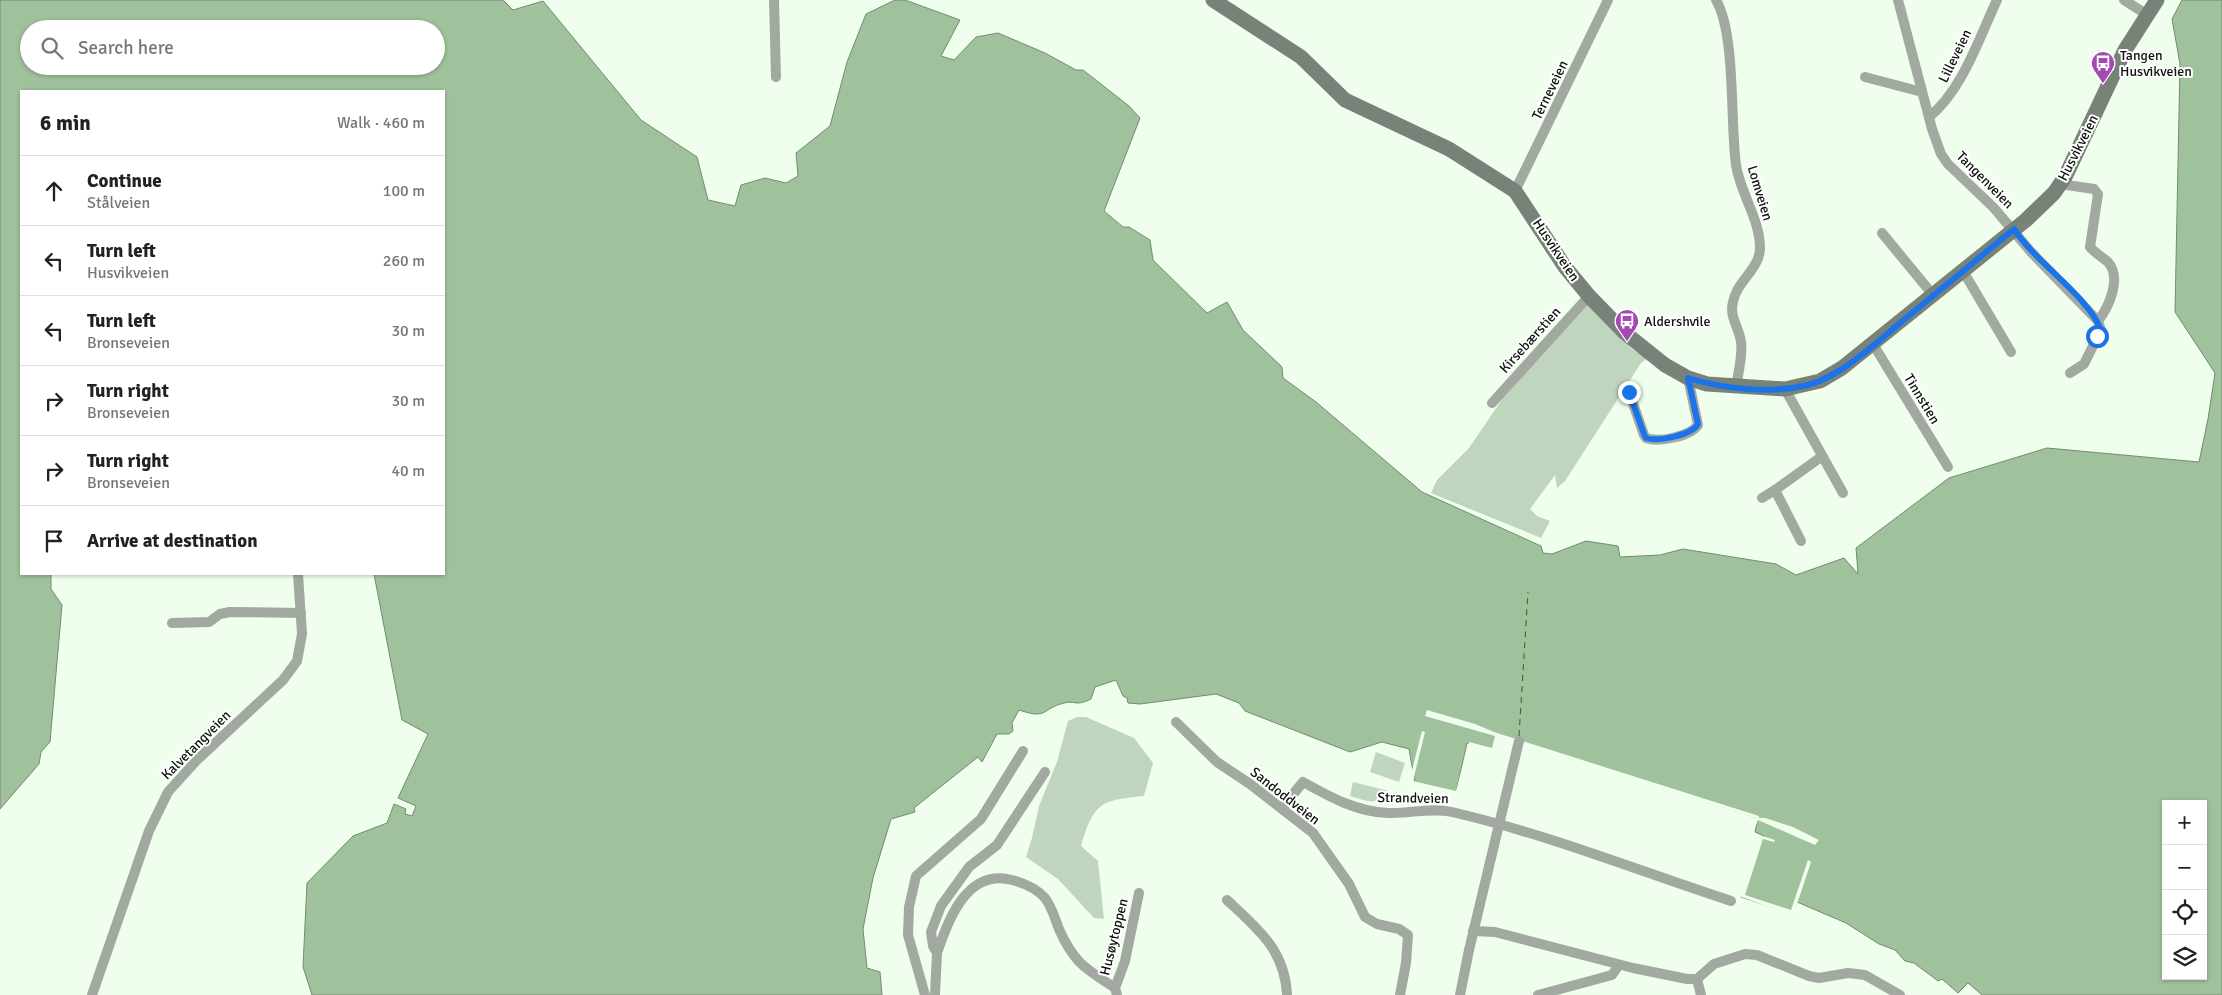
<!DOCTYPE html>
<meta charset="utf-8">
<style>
body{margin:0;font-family:Signika,sans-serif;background:#f6f6f6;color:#222}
.controls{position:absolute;right:15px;bottom:15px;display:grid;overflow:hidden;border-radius:0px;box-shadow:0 1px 4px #0004}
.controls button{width:45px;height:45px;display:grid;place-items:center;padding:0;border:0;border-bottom:1px solid #e0e0e0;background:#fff;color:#222;font:25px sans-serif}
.stop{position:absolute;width:15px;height:15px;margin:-11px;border:4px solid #1a73e8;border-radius:50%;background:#fff}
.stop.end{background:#1a73e8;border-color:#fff;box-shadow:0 1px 5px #0008}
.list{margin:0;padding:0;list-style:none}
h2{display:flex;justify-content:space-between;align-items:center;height:65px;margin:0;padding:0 20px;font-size:21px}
h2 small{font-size:16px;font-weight:400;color:#767676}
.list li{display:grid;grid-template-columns:32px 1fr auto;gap:15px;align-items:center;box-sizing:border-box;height:70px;padding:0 20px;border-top:1px solid #e0e0e0}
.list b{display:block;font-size:19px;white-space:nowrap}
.list p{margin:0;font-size:16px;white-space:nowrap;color:#767676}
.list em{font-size:16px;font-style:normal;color:#767676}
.icon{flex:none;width:28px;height:28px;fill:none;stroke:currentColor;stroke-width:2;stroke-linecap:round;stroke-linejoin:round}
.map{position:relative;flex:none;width:2222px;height:995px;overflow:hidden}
.search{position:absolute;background:#fff;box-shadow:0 1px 4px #0004;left:20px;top:20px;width:425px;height:55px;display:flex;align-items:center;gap:12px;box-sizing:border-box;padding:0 18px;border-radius:28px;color:#767676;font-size:19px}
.panel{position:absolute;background:#fff;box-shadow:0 1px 4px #0004;left:20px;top:90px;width:425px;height:485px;border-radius:0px}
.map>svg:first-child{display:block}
.green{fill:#c0d5be}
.water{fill:#9fc19b;stroke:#738c70;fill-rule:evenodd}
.pier{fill:#effeed}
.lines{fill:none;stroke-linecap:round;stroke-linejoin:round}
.ferry{stroke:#33622f;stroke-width:1;stroke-dasharray:6 5;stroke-linecap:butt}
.street{stroke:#a2a9a1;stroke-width:10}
.secondary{stroke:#798278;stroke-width:15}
.route{stroke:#1a73e8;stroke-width:6}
.labels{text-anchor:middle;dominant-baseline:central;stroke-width:4;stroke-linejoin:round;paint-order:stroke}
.poi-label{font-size:14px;fill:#0d120c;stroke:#fff;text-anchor:start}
.street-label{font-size:14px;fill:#0d120c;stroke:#fff}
</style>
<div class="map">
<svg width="2222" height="995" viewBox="0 0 2222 995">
<rect width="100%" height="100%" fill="#effeed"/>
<g class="green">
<polygon points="1586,303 1633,350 1648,358 1641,363 1565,481 1557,488 1555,475 1530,509 1537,516 1550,521 1541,538 1431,493 1437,480 1469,448 1503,398"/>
<path d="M1077,717h9l48,21 19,25 -9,33c-44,4 -50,7 -63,50l17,15 6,58 -10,-1 -36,-39 -32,-22 6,-19 7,-32 18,-44 11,-41z"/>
<polygon points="1376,752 1405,763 1399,782 1370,772"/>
<path d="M1353,782l36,9c-13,16 -21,10 -39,5z"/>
</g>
<path class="water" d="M0,0h503l10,10 30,-9 98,119 56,37 11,43 27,6 6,-21 24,-7 21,5 12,-7 -2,-23 34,-27 17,-64 19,-48 29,-14h10l55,20 -19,36 13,4 22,-23 22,-4 47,20 31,17h7l46,36 11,12 -36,93 19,16h6l21,13 3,20 54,53 20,-11 16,28 39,37 1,11 33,24 106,90 119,54 2,7 9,1 34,-13 32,5 2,11 40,-2 23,-6 93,15 20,11 48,-17 14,16 -2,-26 93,-70 98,-30 152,14 9,-43 7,-46 -40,-61 5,-248 -8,-45 10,-19h40v995h-240l-14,-12 -10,10 -16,-14 -4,2 -24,-18 -9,-2 -10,-11 -16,-6 -33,-21 -49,-21 -5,12 -51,-17 23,-61 -9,-4 3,-14 -260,-83 -5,15 -26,-7 -11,49 -41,-9 -6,-34 -27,-7 -32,10 -105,-41 -6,-8 -23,-9 -76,10 -12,-1 -1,-5 -4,-2 -7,-16 -21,7 -4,12c-16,8 -15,1 -27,4 -23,6 -16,17 -45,7l-7,13 1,8 -4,3h-12l-15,28 -4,-5 -64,51 1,4 -24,7 -18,59 -10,51 4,39 13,4 2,23h-570l-9,-28 4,-84 46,-47 34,-13 7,-19 12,5 -1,5 7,2 4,-10 -18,-8 30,-64 -26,-14 -28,-146h70v-483h-423v483h30v15l11,16 -12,137 -9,10 -2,12 -39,45zM29,29h407v37h-407zM2166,804h37v172h-37z"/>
<polygon class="pier" points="1427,710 1475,724 1494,732 1759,816 1759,818 1765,818 1793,827 1819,840 1815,845 1758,820 1753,833 1775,840 1774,842 1763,839 1745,895 1791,910 1808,860 1811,862 1793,916 1739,896 1761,837 1753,833 1756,818 1499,738 1494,752 1469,746 1457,794 1413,785 1411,774 1422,731 1425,732 1413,781 1456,791 1469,742 1492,748 1495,736 1425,716"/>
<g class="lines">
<polyline class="ferry" points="1519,736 1528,592"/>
<g class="street">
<polyline points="774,0 776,77"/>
<path d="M1716,0c20,34 14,122 20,165 4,28 24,54 24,83 0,21 -24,34 -27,54 -4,15 6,25 8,40 2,13 -3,32 -5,45"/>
<polyline points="1898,0 1932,129 1941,154 1948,164 1994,208 2031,252 2098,321 2101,330 2084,364 2070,373"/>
<polyline points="2124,0 2146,14"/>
<polyline points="1865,77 1922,92"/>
<path d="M1929,117c33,-26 50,-79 68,-117"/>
<path d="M2060,184l34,5 4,5 -8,53c5,6 12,10 18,15 14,16 1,45 -10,59"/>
<polyline points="1515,191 1608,0"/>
<polyline points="1882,233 1933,295"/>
<polyline points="1963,271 2011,352"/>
<polyline points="1873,344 1948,467"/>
<polyline points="1785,389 1843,493"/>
<path d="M1629,392l15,43 2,3c13,5 45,-2 52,-13l-10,-47"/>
<polyline points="1492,403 1589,296"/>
<polyline points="1762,498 1775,490"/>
<polyline points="1801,541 1775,490 1821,457"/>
<polyline points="172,623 209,622 220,614 230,612 301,613"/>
<polyline points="1176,722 1217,762 1250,784 1313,833 1349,884 1365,917 1377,924 1399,929 1408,935 1406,963 1400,995"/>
<path d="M1282,808l21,-26c27,15 54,30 85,31 21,1 43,-6 64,-1 95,22 187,59 279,89"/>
<path d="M1227,900c31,29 58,50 60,95"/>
<polyline points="1473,931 1495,932 1633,968 1687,979 1697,979 1714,964 1745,954 1757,955 1809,976 1819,978 1848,973 1865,975 1900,995"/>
<path d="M937,953c11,-33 30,-85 75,-73 12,3 24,8 33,18 7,9 10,21 14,31 15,34 26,39 56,59l2,7"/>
<polyline points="1697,979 1701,995"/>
<polyline points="1115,988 1125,961 1139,893"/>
<polyline points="92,995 149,831 168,792 197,760 283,680 297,661 302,634 298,574"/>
<polyline points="925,995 908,935 909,907 916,876 981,819 1023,751"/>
<polyline points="935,995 937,953 933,946 931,932 941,906 969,867 997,845 1045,772"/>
<polyline points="1460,995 1469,950 1519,741"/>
<polyline points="1538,995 1612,975 1619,965"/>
</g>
<polyline class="secondary" points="1213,0 1301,57 1345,100 1449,149 1515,191 1565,267 1589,296 1625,333 1665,365 1688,378 1707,384 1785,389 1820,381 1842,368 2026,220 2054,193 2065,177 2125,50 2157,0"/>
</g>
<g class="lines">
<path class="route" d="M1629,392l15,42 2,4c12,4 46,-3 52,-14l-10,-46c36,11 82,16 120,7 34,-9 70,-44 97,-66 36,-30 73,-60 109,-90 22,34 74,67 87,101l-4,6"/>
</g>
<defs>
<g id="bus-pin" transform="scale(1.25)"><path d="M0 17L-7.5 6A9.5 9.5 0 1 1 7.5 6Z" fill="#a549b3" stroke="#fff"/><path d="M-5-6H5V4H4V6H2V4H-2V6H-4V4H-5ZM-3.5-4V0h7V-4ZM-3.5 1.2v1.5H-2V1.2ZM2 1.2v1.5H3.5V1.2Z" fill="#fff"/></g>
</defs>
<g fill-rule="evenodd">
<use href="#bus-pin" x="2103" y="63"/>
<use href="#bus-pin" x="1627" y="321"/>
</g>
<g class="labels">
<g class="poi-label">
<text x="2120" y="55">Tangen<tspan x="2120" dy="16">Husvikveien</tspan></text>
<text x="1644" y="321">Aldershvile</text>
</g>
<g class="street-label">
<text transform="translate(1955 56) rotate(-64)">Lilleveien</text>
<text transform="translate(1550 90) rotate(-64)">Terneveien</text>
<text transform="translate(2078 148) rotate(-63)">Husvikveien</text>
<text transform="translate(1985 180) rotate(45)">Tangenveien</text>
<text transform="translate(1760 193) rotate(73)">Lomveien</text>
<text transform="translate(1556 250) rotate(56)">Husvikveien</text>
<text transform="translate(1530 340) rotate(-48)">Kirsebærstien</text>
<text transform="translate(1922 399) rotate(59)">Tinnstien</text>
<text transform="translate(196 745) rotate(-45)">Kalvetangveien</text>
<text transform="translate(1285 796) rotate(38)">Sandoddveien</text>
<text transform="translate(1413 798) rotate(1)">Strandveien</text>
<text transform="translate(1114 937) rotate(-76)">Husøytoppen</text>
</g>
</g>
</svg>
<div class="controls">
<button>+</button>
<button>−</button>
<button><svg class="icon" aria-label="locate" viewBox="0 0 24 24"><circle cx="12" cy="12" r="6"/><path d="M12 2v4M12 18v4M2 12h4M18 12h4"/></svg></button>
<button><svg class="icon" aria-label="layers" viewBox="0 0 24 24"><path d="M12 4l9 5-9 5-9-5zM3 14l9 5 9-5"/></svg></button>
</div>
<div class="stop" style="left:2097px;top:336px"></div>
<div class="stop end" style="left:1629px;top:392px"></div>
<div class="search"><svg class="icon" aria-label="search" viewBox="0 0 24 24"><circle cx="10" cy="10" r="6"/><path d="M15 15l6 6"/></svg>Search here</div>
<section class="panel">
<h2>6 min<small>Walk · 460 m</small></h2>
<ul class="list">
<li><svg class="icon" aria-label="ahead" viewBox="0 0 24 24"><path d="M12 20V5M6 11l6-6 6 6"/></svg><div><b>Continue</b><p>Stålveien</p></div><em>100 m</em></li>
<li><svg class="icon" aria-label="left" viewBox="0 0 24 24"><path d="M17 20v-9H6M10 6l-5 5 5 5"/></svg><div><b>Turn left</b><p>Husvikveien</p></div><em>260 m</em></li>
<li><svg class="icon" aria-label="left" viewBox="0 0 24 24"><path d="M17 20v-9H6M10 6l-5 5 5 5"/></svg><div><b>Turn left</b><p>Bronseveien</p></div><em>30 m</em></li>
<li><svg class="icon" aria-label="right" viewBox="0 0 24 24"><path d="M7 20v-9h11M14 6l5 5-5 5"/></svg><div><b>Turn right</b><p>Bronseveien</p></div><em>30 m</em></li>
<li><svg class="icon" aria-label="right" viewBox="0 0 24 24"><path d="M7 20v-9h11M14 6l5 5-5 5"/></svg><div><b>Turn right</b><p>Bronseveien</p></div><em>40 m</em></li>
<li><svg class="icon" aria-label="arrive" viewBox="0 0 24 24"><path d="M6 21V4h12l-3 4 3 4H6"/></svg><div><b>Arrive at destination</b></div></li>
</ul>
</section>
</div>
